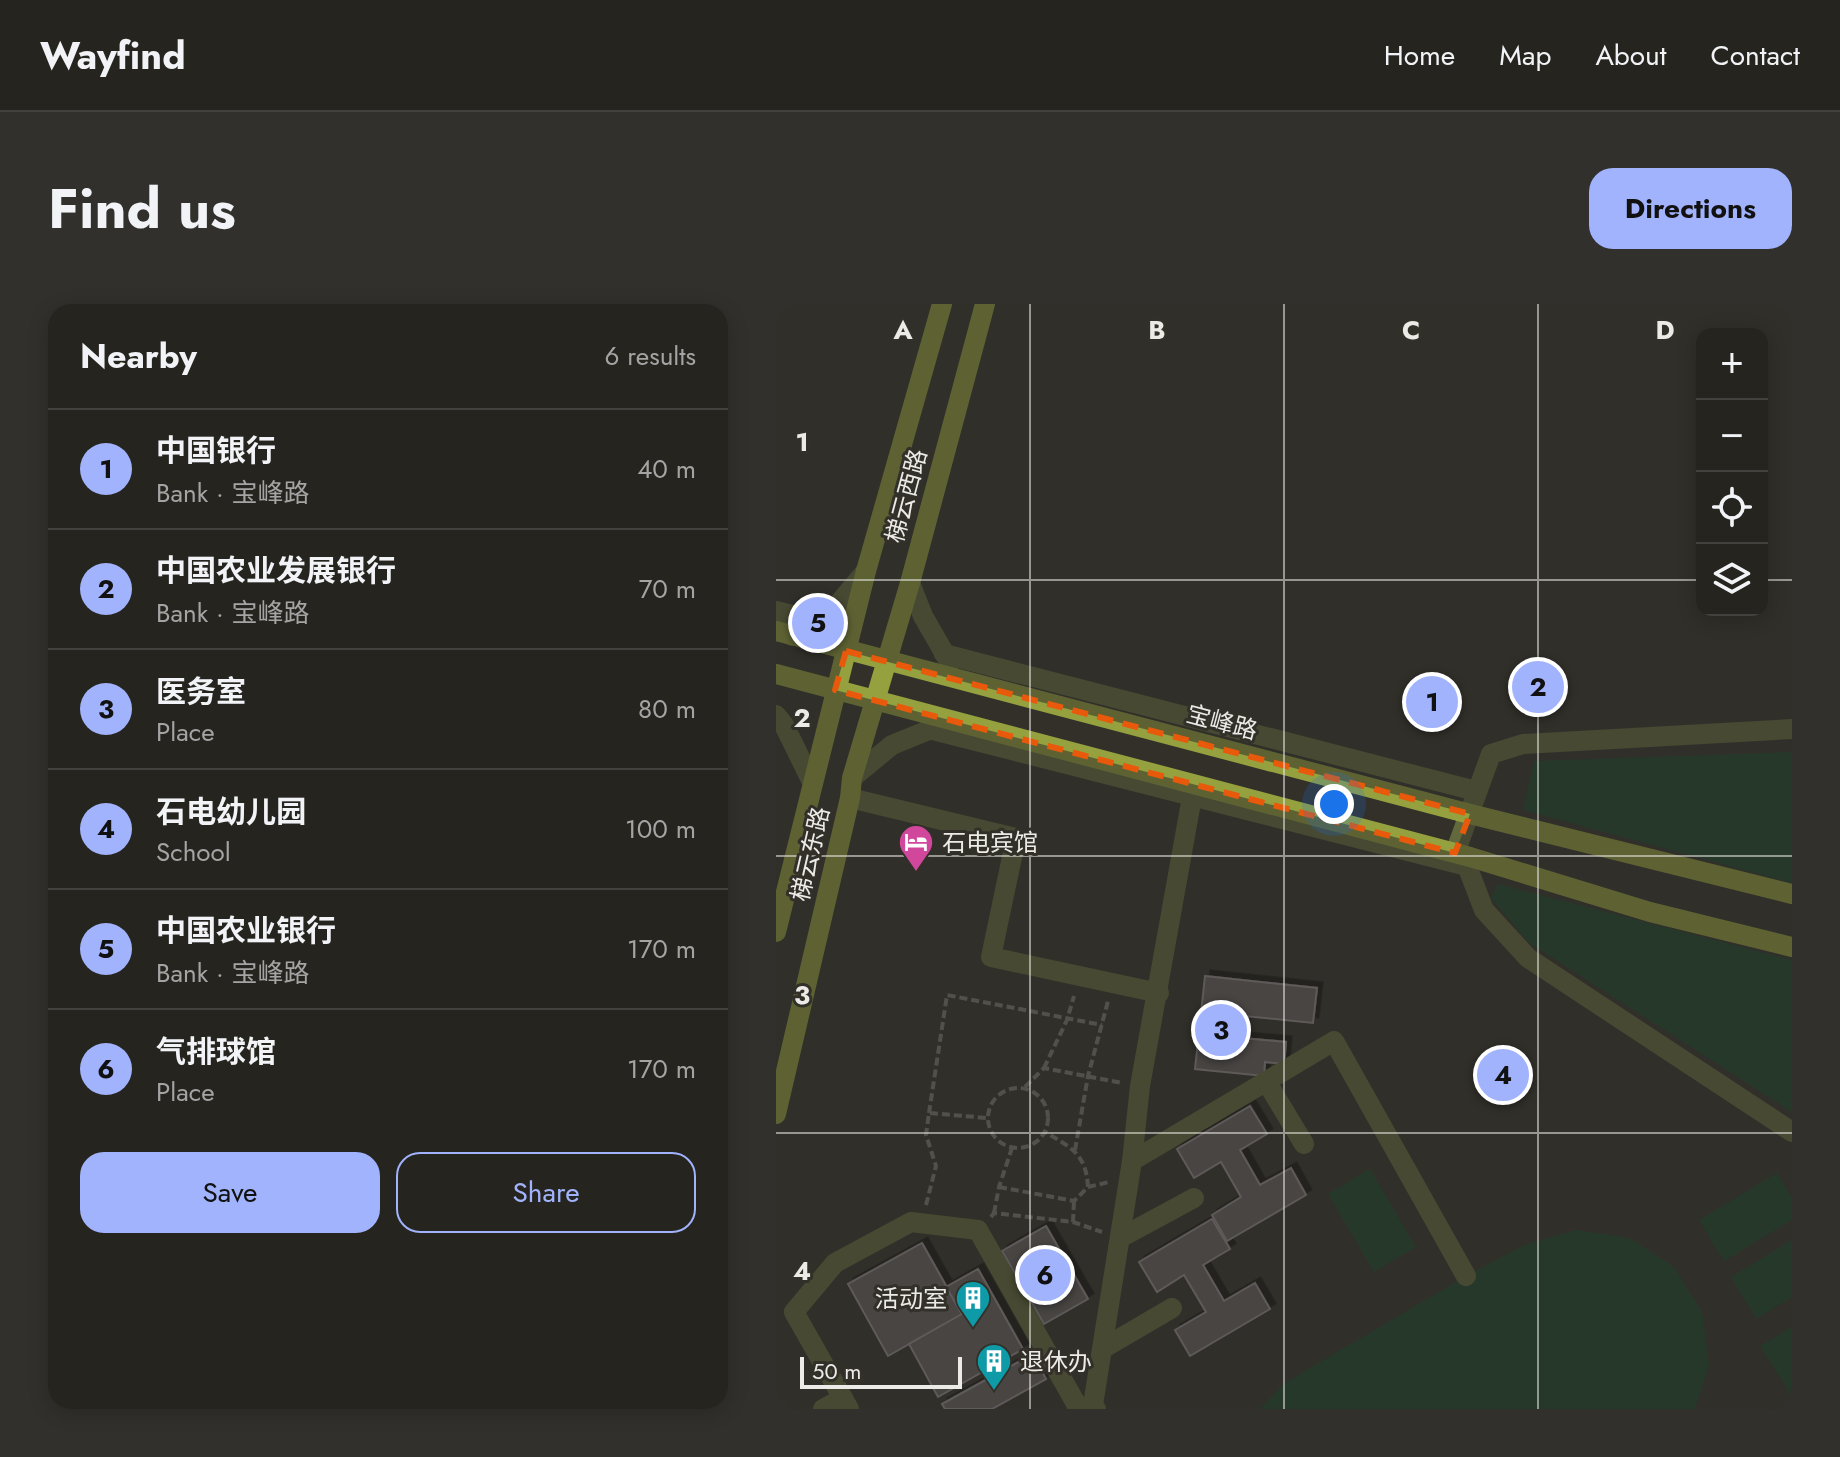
<!DOCTYPE html>
<meta charset="utf-8">
<style>
body{margin:0;font-family:Jost,"Noto Sans SC",sans-serif;background:#32302c;color:#f1f3f6}
.controls{position:absolute;right:24px;top:24px;display:grid;overflow:hidden;border-radius:16px;box-shadow:0 4px 20px #0003}
.controls button{width:72px;height:72px;display:grid;place-items:center;padding:0;border:0;border-bottom:2px solid #42413d;background:#26241f;color:#f1f3f6;font:40px sans-serif}
.scale{position:absolute;left:24px;bottom:20px;width:162px;box-sizing:border-box;padding-left:8px;border:4px solid #ecebe7;border-top:0;font-size:22px;line-height:28px;white-space:nowrap;color:#ecebe7;-webkit-text-stroke:6px #323029;paint-order:stroke}
.you{position:absolute;left:558px;top:500px;width:28px;height:28px;margin:-20px;border:6px solid #fff;border-radius:50%;background:#1a73e8;box-shadow:0 0 0 12px #1a73e833}
.badge{display:grid;place-items:center;width:52px;height:52px;border-radius:50%;background:#a1b3fd;color:#111;font-size:26px;font-weight:700}
.pin{position:absolute;translate:-50% -50%;border:4px solid #fff;box-shadow:0 2px 8px #0006}
.list{margin:0;padding:0;list-style:none}
h2{display:flex;justify-content:space-between;align-items:center;height:104px;margin:0;padding:0 32px;font-size:34px}
h2 small{font-size:26px;font-weight:400;color:#a4a4a4}
.list li{display:grid;grid-template-columns:52px 1fr auto;gap:24px;align-items:center;box-sizing:border-box;height:120px;padding:0 32px;border-top:2px solid #42413d}
.list b{display:block;font-size:30px;white-space:nowrap}
.list p{margin:0;font-size:26px;white-space:nowrap;color:#a4a4a4}
.list em{font-size:26px;font-style:normal;color:#a4a4a4}
.actions{display:flex;gap:16px;padding:24px 32px}
.actions a{flex:1;padding:18px 0;border:2px solid #a1b3fd;border-radius:24px;text-align:center;font-size:28px;color:#a1b3fd}
.actions .main{background:#a1b3fd;color:#111}
.icon{flex:none;width:44px;height:44px;fill:none;stroke:currentColor;stroke-width:2;stroke-linecap:round;stroke-linejoin:round}
.map{position:relative;flex:none;width:1016px;height:1105px;overflow:hidden;border-radius:24px}
header{display:flex;align-items:center;gap:48px;box-sizing:border-box;height:112px;padding:0 40px;background:#26241f;border-bottom:2px solid #42413d}
header strong{font-size:38px}
nav{display:flex;gap:44px;margin-inline-start:auto;font-size:28px}
.intro{display:flex;align-items:center;justify-content:space-between;box-sizing:border-box;height:192px;padding:0 48px}
h1{margin:0;font-size:56px}
.button{padding:20px 36px;border-radius:24px;background:#a1b3fd;color:#111;font-size:28px;font-weight:700}
main{display:flex;gap:48px;padding:0 48px}
aside{flex:1;background:#26241f;border-radius:24px;box-shadow:0 4px 20px #0003}
.map>svg:first-child{display:block}
.green{fill:#17442c}
.building{fill:#655e62;stroke:#968e92;stroke-width:2;filter:url(#shadow)}
.lines{fill:none;stroke-linecap:round;stroke-linejoin:round}
.path{stroke:#7b7973;stroke-width:4;stroke-dasharray:8 4;stroke-linecap:butt}
.minor{stroke:#62693d;stroke-width:20}
.major{stroke:#94a13e;stroke-width:20}
.marked{fill:none;stroke:#e8590c;stroke-width:6;stroke-dasharray:16 10;stroke-linejoin:round}
.grid{fill:none;stroke:#ecebe7;stroke-width:2;stroke-opacity:0.55}
.labels{text-anchor:middle;dominant-baseline:central;stroke-width:6;stroke-linejoin:round;paint-order:stroke}
.street-label{font-size:24px;fill:#ecebe7;stroke:#323029}
.poi-label{font-size:24px;fill:#ecebe7;stroke:#323029;text-anchor:start}
.grid-label{font-size:26px;text-anchor:middle;font-weight:bold;fill:#ecebe7;stroke:#323029;stroke-width:6;stroke-linejoin:round;paint-order:stroke}
</style>
<header>
<strong>Wayfind</strong>
<nav><a>Home</a><a>Map</a><a>About</a><a>Contact</a></nav>
</header>
<div class="intro"><h1>Find us</h1><a class="button">Directions</a></div>
<main>
<aside>
<h2>Nearby<small>6 results</small></h2>
<ul class="list">
<li><span class="badge">1</span><div><b>中国银行</b><p>Bank · 宝峰路</p></div><em>40 m</em></li>
<li><span class="badge">2</span><div><b>中国农业发展银行</b><p>Bank · 宝峰路</p></div><em>70 m</em></li>
<li><span class="badge">3</span><div><b>医务室</b><p>Place</p></div><em>80 m</em></li>
<li><span class="badge">4</span><div><b>石电幼儿园</b><p>School</p></div><em>100 m</em></li>
<li><span class="badge">5</span><div><b>中国农业银行</b><p>Bank · 宝峰路</p></div><em>170 m</em></li>
<li><span class="badge">6</span><div><b>气排球馆</b><p>Place</p></div><em>170 m</em></li>
</ul>
<div class="actions"><a class="main">Save</a><a>Share</a></div>
</aside>
<div class="map">
<svg width="1016" height="1105" viewBox="0 0 1016 1105">
<defs>
<filter id="shadow"><feDropShadow dx="5.5" dy="-5.5" stdDeviation="0" flood-color="#0009"/></filter>
</defs>
<rect width="100%" height="100%" fill="#323029"/>
<g class="green">
<polygon points="1016,448 1016,579 747,506 758,457"/>
<polygon points="722,580 1016,656 1016,808 752,638 715,594"/>
<polygon points="594,865 640,943 598,968 552,890"/>
<polygon points="1001,869 1016,894 1016,916 948,957 923,916"/>
<polygon points="800,926 853,934 898,963 926,1008 933,1061 919,1105 484,1105 509,1079 690,972 748,941"/>
<polygon points="1016,936 1016,993 980,1015 955,973"/>
<polygon points="1016,1023 1016,1091 1015,1091 984,1042"/>
</g>
<g class="building">
<polygon points="429,672 541,684 537,719 469,712 467,734 510,738 508,760 489,758 488,772 419,765"/>
<polygon points="474,802 491,830 464,846 484,881 515,864 530,891 451,937 436,911 465,893 445,858 418,874 401,845"/>
<polygon points="436,915 454,945 427,961 448,997 479,979 494,1005 414,1052 399,1026 430,1008 408,971 381,988 363,958"/>
<polygon points="270,922 312,995 268,1020 226,947"/>
<polygon points="146,939 186,1010 112,1052 72,980"/>
<polygon points="202,965 247,1045 162,1093 133,1040 186,1010 170,983"/>
<polygon points="257,1050 270,1075 216,1105 169,1105 166,1100"/>
</g>
<g class="lines">
<g class="path">
<polyline points="268,764 291,716 298,692"/>
<polyline points="249,783 268,764 346,779"/>
<circle cx="242" cy="814" r="30"/>
<polyline points="153,809 171,691 326,721"/>
<polyline points="299,846 312,772 332,697"/>
<path d="M223,883l75,14 14,-14c-2,-33 -16,-39 -43,-55"/>
<polyline points="312,883 333,878"/>
<polyline points="150,901 160,862 150,831 153,809 211,814"/>
<polyline points="218,909 223,883 236,844"/>
<polyline points="215,913 218,909 297,918 326,928"/>
<polyline points="297,918 298,897"/>
</g>
<g class="minor">
<polyline points="134,279 147,312 174,359"/>
<polyline points="0,307 37,316"/>
<polyline points="16,332 59,304 90,267"/>
<polyline points="168,350 700,487"/>
<polyline points="0,411 8,421 36,478"/>
<polyline points="153,425 691,562"/>
<polyline points="76,474 116,441 165,421"/>
<polyline points="74,494 240,534 215,653 383,689"/>
<polyline points="679,549 715,450 747,440 1016,425"/>
<polyline points="694,553 691,562 708,606 752,654 1016,828"/>
<polyline points="490,777 528,840"/>
<polyline points="356,857 558,737 690,972"/>
<polyline points="344,934 418,894"/>
<polyline points="326,1045 396,1004"/>
<polyline points="47,1105 67,1094"/>
<polyline points="73,1105 18,1008 59,959 135,918 202,926 303,1105"/>
<polyline points="320,1105 317,1101 356,857 364,782 416,493"/>
</g>
<g class="major">
<polyline points="0,327 694,510 1016,590"/>
<polyline points="0,370 694,553 874,608 1016,643"/>
<polyline points="0,628 90,267 166,0"/>
<polyline points="0,810 74,494 76,474 134,279 209,0"/>
</g>
</g>
<path d="M0 0H1016V1105H0ZM70,347l624,163 -15,39 -620,-163z" fill="#323029" fill-opacity=".55" fill-rule="evenodd"/>
<path class="marked" d="M70,347l624,163 -15,39 -620,-163z"/>
<path class="grid" d="M254,0v1105M508,0v1105M762,0v1105M0,276h926M986,276h30M0,552h1016M0,829h1016"/>
<defs>
<g id="hotel-pin" transform="scale(1.8)"><path d="M0 17L-7.5 6A9.5 9.5 0 1 1 7.5 6Z" fill="#d1479c" stroke="#323029"/><path d="M-6-4.5h1.5V1H6V5H4.5V3h-9V5H-6ZM-4 0a1.8 1.8 0 1 1 3.6 0ZM.5 0V-2.5h3Q6-2.5 6 0Z" fill="#fff"/></g>
<g id="building-pin" transform="scale(1.8)"><path d="M0 17L-7.5 6A9.5 9.5 0 1 1 7.5 6Z" fill="#0f9aa8" stroke="#323029"/><path d="M-4-6H4V6H1V3H-1V6H-4ZM-2.5-4.3h1.7v1.8h-1.7ZM.8-4.3h1.7v1.8H.8ZM-2.5-1h1.7V.8h-1.7ZM.8-1h1.7V.8H.8Z" fill="#fff"/></g>
</defs>
<g fill-rule="evenodd">
<use href="#hotel-pin" x="140" y="538"/>
<use href="#building-pin" x="197" y="994"/>
<use href="#building-pin" x="218" y="1057"/>
</g>
<g class="labels">
<g class="street-label">
<text transform="translate(130 192) rotate(-75)">梯云西路</text>
<text transform="translate(446 418) rotate(15)">宝峰路</text>
<text transform="translate(34 550) rotate(-77)">梯云东路</text>
</g>
<g class="poi-label">
<text x="166" y="538">石电宾馆</text>
<text x="171" y="994" text-anchor="end">活动室</text>
<text x="244" y="1057">退休办</text>
</g>
</g>
<g class="grid-label">
<text x="127" y="35">A</text>
<text x="381" y="35">B</text>
<text x="635" y="35">C</text>
<text x="889" y="35">D</text>
<text x="26" y="147">1</text>
<text x="26" y="423">2</text>
<text x="26" y="700">3</text>
<text x="26" y="976">4</text>
</g>
</svg>
<div class="controls">
<button>+</button>
<button>−</button>
<button><svg class="icon" aria-label="locate" viewBox="0 0 24 24"><circle cx="12" cy="12" r="6"/><path d="M12 2v4M12 18v4M2 12h4M18 12h4"/></svg></button>
<button><svg class="icon" aria-label="layers" viewBox="0 0 24 24"><path d="M12 4l9 5-9 5-9-5zM3 14l9 5 9-5"/></svg></button>
</div>
<div class="scale">50 m</div>
<div class="you"></div>
<div class="pin badge" style="left:656px;top:398px">1</div>
<div class="pin badge" style="left:762px;top:383px">2</div>
<div class="pin badge" style="left:445px;top:726px">3</div>
<div class="pin badge" style="left:727px;top:771px">4</div>
<div class="pin badge" style="left:42px;top:319px">5</div>
<div class="pin badge" style="left:269px;top:971px">6</div>
</div>
</main>
